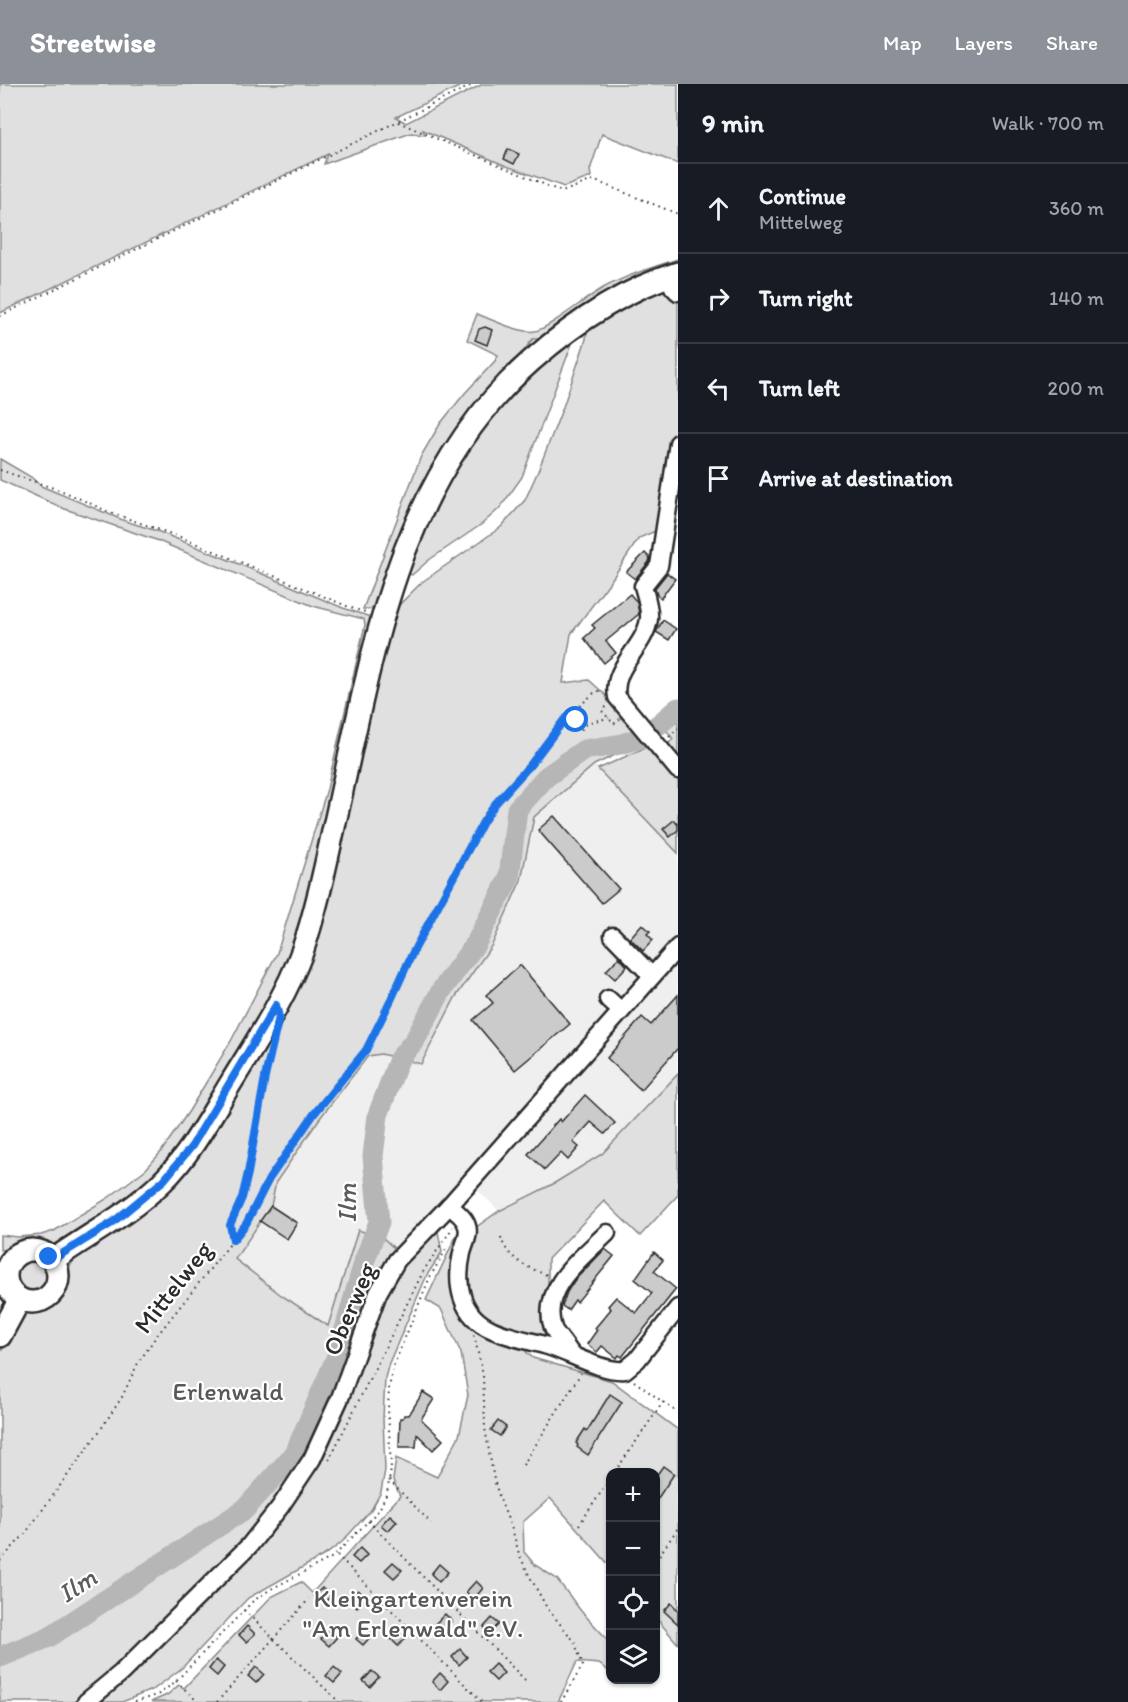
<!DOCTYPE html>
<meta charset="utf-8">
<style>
body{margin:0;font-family:Itim,sans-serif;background:#242831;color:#f1f3f6}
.controls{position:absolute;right:18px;bottom:18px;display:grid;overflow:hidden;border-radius:12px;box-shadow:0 2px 4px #0004}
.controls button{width:54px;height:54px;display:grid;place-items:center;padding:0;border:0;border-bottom:2px solid #363941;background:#171b24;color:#f1f3f6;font:30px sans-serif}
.stop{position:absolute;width:18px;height:18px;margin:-14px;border:4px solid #1a73e8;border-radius:50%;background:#fff}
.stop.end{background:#1a73e8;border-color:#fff;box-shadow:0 2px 6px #0008}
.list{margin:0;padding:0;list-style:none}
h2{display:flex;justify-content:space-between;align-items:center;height:78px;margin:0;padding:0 24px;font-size:26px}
h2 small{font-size:20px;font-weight:400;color:#9ea1a6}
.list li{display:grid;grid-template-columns:39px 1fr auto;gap:18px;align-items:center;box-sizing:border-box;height:90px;padding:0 24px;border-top:2px solid #363941}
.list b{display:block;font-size:22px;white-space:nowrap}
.list p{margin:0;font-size:20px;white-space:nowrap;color:#9ea1a6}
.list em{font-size:20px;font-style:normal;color:#9ea1a6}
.icon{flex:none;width:33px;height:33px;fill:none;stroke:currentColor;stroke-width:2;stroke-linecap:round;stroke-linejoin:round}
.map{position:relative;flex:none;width:678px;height:1618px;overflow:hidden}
header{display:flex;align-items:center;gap:36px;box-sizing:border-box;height:84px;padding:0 30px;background:#8c9099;color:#fff}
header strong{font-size:28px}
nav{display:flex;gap:33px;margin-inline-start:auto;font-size:21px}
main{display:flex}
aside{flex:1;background:#171b24}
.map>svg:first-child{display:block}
.built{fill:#efefef}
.green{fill:#e0e0e0;stroke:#868686;stroke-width:1.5}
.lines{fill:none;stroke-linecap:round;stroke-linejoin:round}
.river{stroke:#b6b6b6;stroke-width:21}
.building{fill:#cbcbcb;stroke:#2b2b2b;stroke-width:1.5}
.minor-casing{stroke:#2b2b2b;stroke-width:21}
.major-casing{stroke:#2b2b2b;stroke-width:26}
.path{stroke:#2b2b2b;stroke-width:2;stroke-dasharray:1.5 4.5;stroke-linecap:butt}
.minor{stroke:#fff;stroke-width:16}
.major{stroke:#fff;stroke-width:21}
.route{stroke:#1a73e8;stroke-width:8}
.labels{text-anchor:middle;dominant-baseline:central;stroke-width:4.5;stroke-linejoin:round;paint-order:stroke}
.street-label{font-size:26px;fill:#2b2b2b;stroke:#fff}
.park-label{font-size:26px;fill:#585858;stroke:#fff}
.water-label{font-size:27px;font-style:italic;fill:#5c5c5c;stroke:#fff}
</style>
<header>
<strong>Streetwise</strong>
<nav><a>Map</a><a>Layers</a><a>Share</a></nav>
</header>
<main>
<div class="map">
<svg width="678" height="1618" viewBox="0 0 678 1618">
<rect width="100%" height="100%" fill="#fff"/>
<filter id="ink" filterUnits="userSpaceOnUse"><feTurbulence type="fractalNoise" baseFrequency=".0167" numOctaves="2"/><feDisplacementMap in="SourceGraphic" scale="12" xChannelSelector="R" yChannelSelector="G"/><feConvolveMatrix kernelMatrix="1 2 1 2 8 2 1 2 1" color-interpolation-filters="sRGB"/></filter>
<g filter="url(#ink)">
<polygon class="built" points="594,681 678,769 678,990 602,1070 553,1100 499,1127 465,1094 396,1166 383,1154 358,1146 328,1243 281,1211 235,1175 271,1122 276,1098 320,1034 368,971 381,970 455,914 492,861 521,796 534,733"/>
<g class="green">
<polygon points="0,0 465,0 396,33 406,39 483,0 678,0 678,80 602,50 590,86 591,93 564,103 504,81 423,46 425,51 411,49 324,80 328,70 0,229"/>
<path d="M678,175v6l-134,73 -11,1 -8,10 2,3 -27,30 -123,223 -7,4h-7l58,-153 19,-32 25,-31 30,-32 3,-6 -31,-15 10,-26c14,5 44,20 58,17 12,-1 54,-36 70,-44 23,-12 48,-20 73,-28z"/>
<polygon points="661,205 678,212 678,343 660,445 639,454 612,495 571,550 563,599 589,596 609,614 645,657 594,681 534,733 521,796 492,861 455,914 421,980 381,970 368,972 320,1034 276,1098 271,1122 235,1175 281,1211 328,1242 358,1146 383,1154 396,1166 308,1372 245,1457 82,1618 0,1618 0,1269 23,1231 51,1219 61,1210 68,1185 74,1176 160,1110 301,889 390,538 400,520 422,498 501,443 525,416 538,387 563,323 586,255 587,243"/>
<polygon points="568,255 573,257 522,393 500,424 482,440 429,476 412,491 404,488 433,416 497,321"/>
<polygon points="0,375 31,393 41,402 125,437 157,447 239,480 343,524 371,533 373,538 301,845 280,899 185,1059 134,1114 63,1158 49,1163 23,1160 11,1165 0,1166 0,1151 18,1153 41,1151 54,1147 108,1114 146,1085 161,1068 189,1027 231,957 277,869 327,705 365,541 364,535 313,522 156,456 65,425 0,396"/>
<polygon points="678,637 678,678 667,665 668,660 673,655 666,646"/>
<polygon points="651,661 678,694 678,769 598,685"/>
<polygon points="678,990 678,1111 640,1152 604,1117 548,1175 548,1258 488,1238 465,1213 467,1171 475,1144 499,1127 553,1100 602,1070"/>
<polygon points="437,1143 442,1168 427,1191 389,1279 385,1294 383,1334 385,1386 381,1408 371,1426 342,1458 328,1469 248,1514 182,1584 154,1605 122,1618 96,1618 275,1439 391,1195"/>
<polygon points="458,1148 462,1153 455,1179 486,1248 522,1264 533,1274 612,1297 678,1346 678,1560 656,1534 656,1388 610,1388 610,1482 550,1414 523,1438 524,1468 535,1481 557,1495 581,1527 610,1558 610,1588 599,1580 577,1578 558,1618 151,1618 167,1611 179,1601 184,1604 271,1513 301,1498 312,1509 400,1412 393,1396 396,1374 437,1393 459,1352 468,1311 461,1269 441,1225 426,1216"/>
<circle cx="32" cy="1191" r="19"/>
</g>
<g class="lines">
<polyline class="river" points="0,1573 49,1553 245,1425 295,1369 338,1270 364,1178 379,1138 373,1072 378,1031 399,975 415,956 441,907 476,859 509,794 517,725 546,693 584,666 622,660 637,655 658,641 678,624"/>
</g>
<g class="building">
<polygon points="508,65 519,70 514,80 504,75"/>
<polygon points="485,243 492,246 487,261 475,256 479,245"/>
<polygon points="645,469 650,474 649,478 635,495 626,488"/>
<polygon points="667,489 675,495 661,514 657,511 655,504"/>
<polygon points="630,510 637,518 639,530 606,557 616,569 604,579 584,554 595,544 592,541"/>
<polygon points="663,536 676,545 669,556 656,548"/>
<polygon points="554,732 619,805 602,819 538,746"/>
<polygon points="674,736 678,741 678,746 670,753 663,745"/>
<polygon points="642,840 650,847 647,850 653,856 643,867 630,854"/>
<polygon points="619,873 627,882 615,895 606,887"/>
<polygon points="520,881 570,940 515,986 473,936 493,919 486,911"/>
<polygon points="678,911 678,964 641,1006 607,974 642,933 651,941"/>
<polygon points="585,1011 615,1039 605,1050 591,1038 573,1058 579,1063 568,1076 561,1069 545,1086 528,1070 559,1035 561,1038"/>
<polygon points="271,1122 297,1139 287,1155 260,1137"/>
<polygon points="605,1165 614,1172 577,1218 575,1216 568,1226 562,1222 567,1208 574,1197"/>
<polygon points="654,1168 663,1176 654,1187 676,1205 622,1273 619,1271 617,1274 602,1262 597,1268 587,1260 597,1246 595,1244 611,1225 608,1222 616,1213 636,1229 652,1209 635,1195"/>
<polygon points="423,1308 434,1315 421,1335 443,1356 433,1366 417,1350 416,1363 399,1363 400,1334 403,1334 404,1331 409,1331"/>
<polygon points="610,1310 622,1318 588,1371 577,1363 578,1361 576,1359 585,1345 587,1347"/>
<polygon points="498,1337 506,1343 500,1352 491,1346"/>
<polygon points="663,1382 674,1390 656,1417 656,1392"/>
<polygon points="390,1431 397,1437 388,1447 381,1441"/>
<polygon points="360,1464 367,1471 359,1479 352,1473"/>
<polygon points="393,1478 402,1486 394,1494 385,1486"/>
<polygon points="439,1480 448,1488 439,1498 431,1490"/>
<polygon points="476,1497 483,1504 474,1515 466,1508"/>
<polygon points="322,1504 331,1512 323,1520 314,1512"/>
<polygon points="358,1506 366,1514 357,1523 350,1515"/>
<polygon points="671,1519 678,1526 678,1540 664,1527"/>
<polygon points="445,1530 452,1537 443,1547 435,1540"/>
<polygon points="492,1534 499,1540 490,1549 484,1543"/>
<polygon points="247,1542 255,1550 246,1558 239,1551"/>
<polygon points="365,1545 372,1551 363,1561 356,1555"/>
<polygon points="329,1546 337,1553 329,1562 321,1555"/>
<polygon points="398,1547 406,1554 398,1562 391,1555"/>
<polygon points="460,1565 467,1573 459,1581 452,1573"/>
<polygon points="216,1576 224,1583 217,1592 209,1585"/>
<polygon points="495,1580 504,1589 496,1597 487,1588"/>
<polygon points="256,1583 264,1590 256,1599 248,1592"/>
<polygon points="334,1583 342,1590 334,1599 326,1592"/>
<polygon points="372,1587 379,1593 370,1603 363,1597"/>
<polygon points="440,1589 448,1597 440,1606 432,1598"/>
</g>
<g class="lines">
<g class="minor-casing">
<g id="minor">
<polyline points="670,192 673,203 678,208"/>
<path d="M678,359l-19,123 -16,20c3,10 7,22 6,33 -4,29 -38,48 -32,78l61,73"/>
<polyline points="613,852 652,892"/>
<polyline points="608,915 621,927"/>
<path d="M449,1122c7,5 16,12 18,20 3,8 -3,19 -5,27 -7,31 -2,63 31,77 18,8 39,11 58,17 21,7 52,25 74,23l12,-10 41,-52"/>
<path d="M571,1270c-4,-7 -17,-22 -18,-26 -14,-40 30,-71 54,-95"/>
<polyline points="86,1618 121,1589 249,1462 280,1423 312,1375 340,1314 378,1209 397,1176 449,1122 678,863"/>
</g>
</g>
<g class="major-casing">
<g id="major">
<circle cx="32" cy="1192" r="26"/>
<path d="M53,1176c38,-27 75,-45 109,-78 29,-28 49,-67 70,-101 25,-41 53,-83 70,-129 14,-41 23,-84 32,-125 38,-169 61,-345 197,-466 43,-38 92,-71 147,-88"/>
<polyline points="0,1252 20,1215"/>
</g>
</g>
<g class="path">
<polyline points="398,38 562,108 593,96 678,130"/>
<polyline points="0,232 474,0"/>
<polyline points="0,386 65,408 109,428 180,453 354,525 369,529"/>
<polygon points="611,618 624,631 614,640 602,627"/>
<circle cx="580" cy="640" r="5.5"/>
<polyline points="585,639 609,634"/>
<polyline points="669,653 678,644"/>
<path d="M501,1153c5,21 27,31 46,38"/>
<polyline points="233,1155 230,1141 242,1114 248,1089 271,965"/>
<polyline points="474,1251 483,1291 485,1344 494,1396 501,1418 513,1448 519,1470 530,1493 547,1524 574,1557 583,1581 561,1618"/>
<polyline points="634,1297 678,1329"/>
<polyline points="329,1376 424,1186 453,1143"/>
<polyline points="523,1381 581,1289"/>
<polyline points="615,1388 663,1318"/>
<polyline points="389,1396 431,1439"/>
<polyline points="368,1437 528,1599"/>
<polyline points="579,1441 610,1395"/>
<polyline points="337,1471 482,1618"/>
<polyline points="656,1476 678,1444"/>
<polyline points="0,1477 25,1450 101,1345 122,1313 137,1281 155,1254 246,1140 269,1095 313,1030 366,966 412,870 463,773 495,720 564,636 594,609 602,606"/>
<polyline points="244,1526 339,1618"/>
<polyline points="176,1597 198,1618"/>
<polyline points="135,1618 159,1610 175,1598 253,1517 271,1505 333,1473 379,1426 387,1409 391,1385 388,1325 389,1304 393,1283 430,1193 448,1162"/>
<polyline points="217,1618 309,1515"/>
</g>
<use href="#minor" class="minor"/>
<use href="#major" class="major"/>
</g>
</g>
<g class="lines" filter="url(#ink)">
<polyline class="route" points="49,1173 52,1176 112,1139 164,1096 192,1062 276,921 279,933 265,993 248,1089 242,1114 230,1141 233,1156 246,1140 269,1095 314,1030 366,966 391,916 412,870 483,738 495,720 531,680 564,636 571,630 576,636"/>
</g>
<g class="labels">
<g class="street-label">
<text transform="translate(173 1203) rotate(-52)">Mittelweg</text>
<text transform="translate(349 1225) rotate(-67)">Oberweg</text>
</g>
<g class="park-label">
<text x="228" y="1307">Erlenwald</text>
<text x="413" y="1514">Kleingartenverein<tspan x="413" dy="30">"Am Erlenwald" e.V.</tspan></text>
</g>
<g class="water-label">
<text transform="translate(346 1119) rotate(-90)">Ilm</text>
<text transform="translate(77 1501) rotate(-33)">Ilm</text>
</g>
</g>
</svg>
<div class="controls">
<button>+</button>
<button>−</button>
<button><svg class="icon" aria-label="locate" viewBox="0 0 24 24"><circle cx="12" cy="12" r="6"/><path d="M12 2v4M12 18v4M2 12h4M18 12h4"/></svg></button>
<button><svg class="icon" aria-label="layers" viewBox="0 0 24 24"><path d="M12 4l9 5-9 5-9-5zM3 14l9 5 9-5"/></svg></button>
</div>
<div class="stop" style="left:576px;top:636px"></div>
<div class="stop end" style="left:49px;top:1173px"></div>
</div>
<aside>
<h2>9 min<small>Walk · 700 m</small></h2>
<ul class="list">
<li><svg class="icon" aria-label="ahead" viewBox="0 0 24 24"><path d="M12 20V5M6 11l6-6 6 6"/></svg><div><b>Continue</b><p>Mittelweg</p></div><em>360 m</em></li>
<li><svg class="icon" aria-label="right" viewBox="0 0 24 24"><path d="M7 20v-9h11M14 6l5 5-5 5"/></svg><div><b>Turn right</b></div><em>140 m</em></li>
<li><svg class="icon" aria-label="left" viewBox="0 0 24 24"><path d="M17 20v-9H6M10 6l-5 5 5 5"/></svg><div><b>Turn left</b></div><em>200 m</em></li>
<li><svg class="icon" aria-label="arrive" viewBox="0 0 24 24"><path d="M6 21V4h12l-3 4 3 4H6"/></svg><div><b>Arrive at destination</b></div></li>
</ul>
</aside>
</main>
